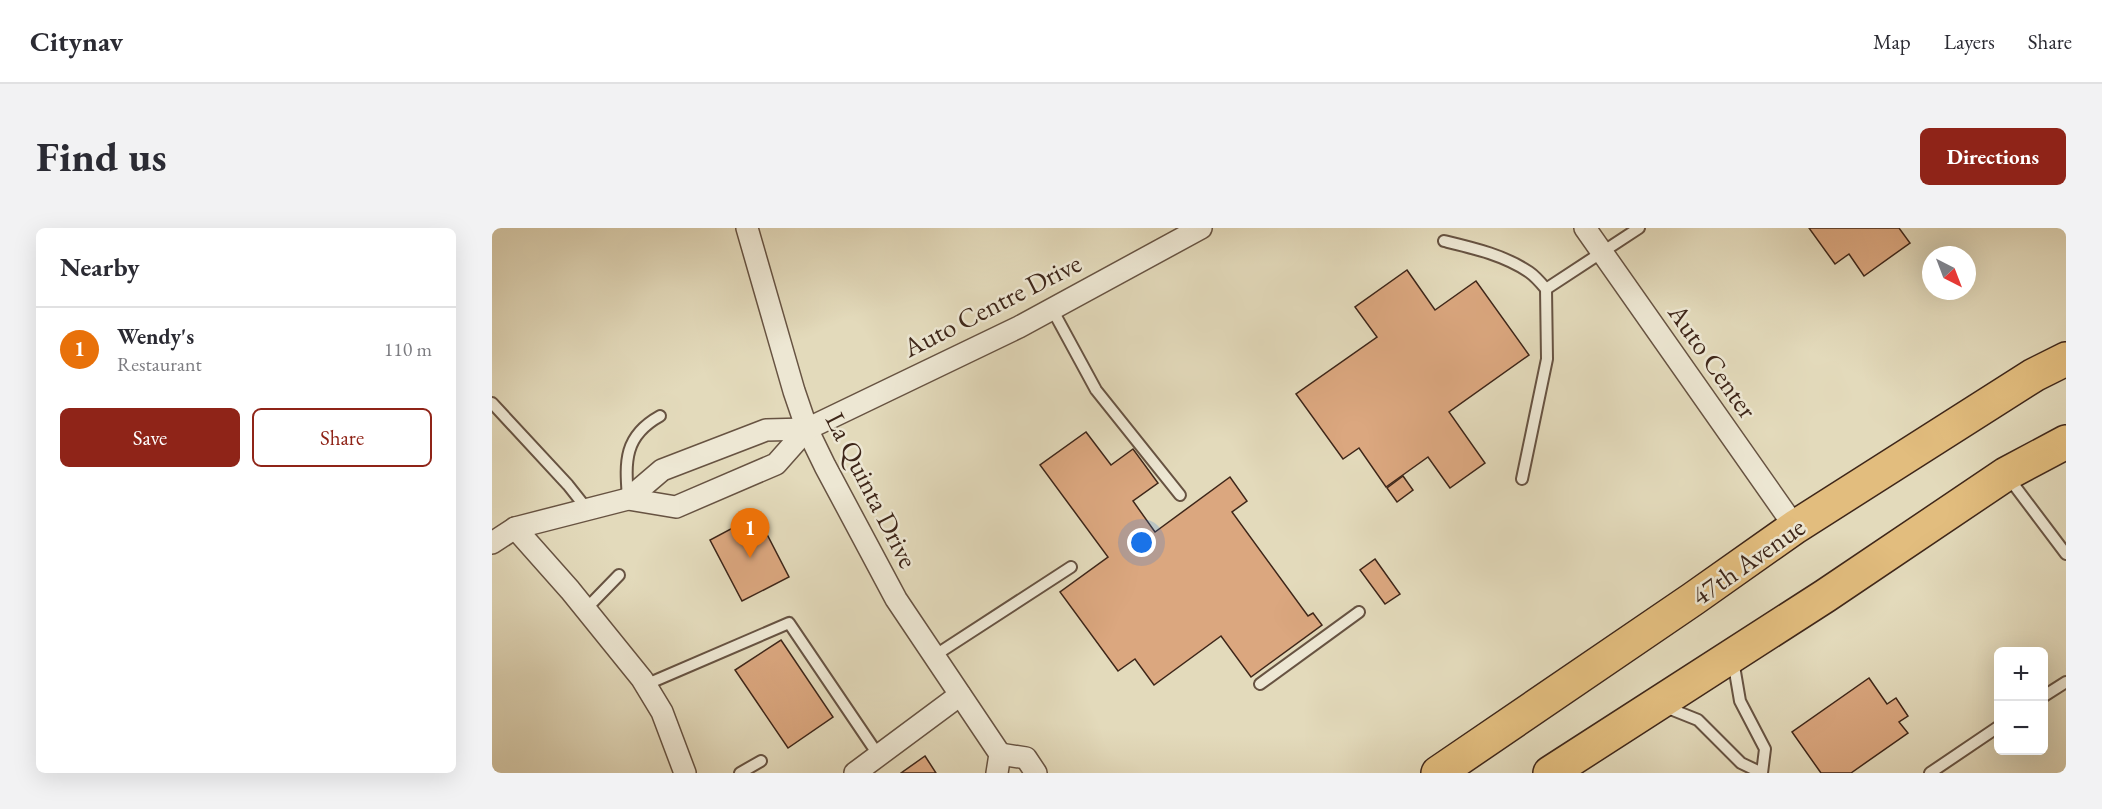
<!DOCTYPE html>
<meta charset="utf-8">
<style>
body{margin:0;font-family:"EB Garamond",serif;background:#f2f2f3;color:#2b2b33}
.controls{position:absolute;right:18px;bottom:18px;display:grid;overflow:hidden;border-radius:9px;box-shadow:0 6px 24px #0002}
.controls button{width:54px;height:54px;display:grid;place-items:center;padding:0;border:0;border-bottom:2px solid #e1e1e2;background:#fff;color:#2b2b33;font:30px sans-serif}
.compass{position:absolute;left:1430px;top:18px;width:54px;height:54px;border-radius:50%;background:#fff;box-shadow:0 6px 24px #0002;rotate:138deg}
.you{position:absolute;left:650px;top:315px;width:21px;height:21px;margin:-15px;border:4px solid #fff;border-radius:50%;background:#1a73e8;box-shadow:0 0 0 9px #1a73e833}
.badge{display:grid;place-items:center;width:39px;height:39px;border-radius:50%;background:#8f2418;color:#fff;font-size:20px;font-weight:700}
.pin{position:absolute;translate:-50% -50px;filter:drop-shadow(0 2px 3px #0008)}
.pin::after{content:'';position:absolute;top:32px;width:21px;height:18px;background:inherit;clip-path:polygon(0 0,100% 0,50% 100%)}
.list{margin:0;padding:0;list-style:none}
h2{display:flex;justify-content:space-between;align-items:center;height:78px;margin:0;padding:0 24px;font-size:26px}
h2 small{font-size:20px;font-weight:400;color:#7c7c81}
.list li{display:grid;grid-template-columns:39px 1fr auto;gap:18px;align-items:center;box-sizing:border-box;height:84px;padding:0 24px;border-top:2px solid #e1e1e2}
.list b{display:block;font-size:22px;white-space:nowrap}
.list p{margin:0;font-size:20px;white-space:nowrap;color:#7c7c81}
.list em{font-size:20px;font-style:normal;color:#7c7c81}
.actions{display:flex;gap:12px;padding:18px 24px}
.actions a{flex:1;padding:14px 0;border:2px solid #8f2418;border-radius:9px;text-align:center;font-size:21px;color:#8f2418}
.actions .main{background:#8f2418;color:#fff}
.map{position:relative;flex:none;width:1574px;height:545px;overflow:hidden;border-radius:9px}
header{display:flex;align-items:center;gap:36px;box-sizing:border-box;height:84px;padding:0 30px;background:#fff;border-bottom:2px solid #e1e1e2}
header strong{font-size:28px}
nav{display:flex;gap:33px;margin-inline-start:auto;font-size:21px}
.intro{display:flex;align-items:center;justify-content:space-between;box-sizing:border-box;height:144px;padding:0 36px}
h1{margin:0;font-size:42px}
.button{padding:15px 27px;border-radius:9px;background:#8f2418;color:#fff;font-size:21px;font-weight:700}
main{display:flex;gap:36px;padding:0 36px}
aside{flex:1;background:#fff;border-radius:9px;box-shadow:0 6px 24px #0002}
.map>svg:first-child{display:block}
.building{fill:#dba77f;stroke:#3e2619;stroke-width:1.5}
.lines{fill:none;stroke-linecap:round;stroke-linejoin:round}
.service-casing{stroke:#675342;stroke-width:14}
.minor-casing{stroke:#675342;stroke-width:24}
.primary-casing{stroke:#3e2619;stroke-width:36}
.service{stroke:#ede7d3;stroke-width:10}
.minor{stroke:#ede7d3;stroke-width:21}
.primary{stroke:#e2bd7e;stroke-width:33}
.labels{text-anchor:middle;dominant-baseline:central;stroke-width:5;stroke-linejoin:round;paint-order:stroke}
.street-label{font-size:27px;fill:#3e2619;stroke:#ede7d3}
</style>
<header>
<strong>Citynav</strong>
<nav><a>Map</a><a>Layers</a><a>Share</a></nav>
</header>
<div class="intro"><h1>Find us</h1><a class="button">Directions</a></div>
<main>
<aside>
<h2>Nearby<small></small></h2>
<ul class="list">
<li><span class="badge" style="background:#e8710a">1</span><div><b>Wendy's</b><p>Restaurant</p></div><em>110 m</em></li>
</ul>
<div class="actions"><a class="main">Save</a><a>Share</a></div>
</aside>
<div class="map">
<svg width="1574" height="545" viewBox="0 0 1574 545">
<rect width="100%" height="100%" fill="#e3dabb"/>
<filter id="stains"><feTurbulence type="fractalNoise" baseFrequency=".00333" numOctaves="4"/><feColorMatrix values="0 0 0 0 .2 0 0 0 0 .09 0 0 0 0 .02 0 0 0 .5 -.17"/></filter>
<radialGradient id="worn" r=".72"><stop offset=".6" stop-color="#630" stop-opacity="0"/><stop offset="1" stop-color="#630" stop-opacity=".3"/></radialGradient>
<g class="building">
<polygon points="1317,0 1407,0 1418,15 1372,48 1357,26 1343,36"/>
<polygon points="915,42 943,82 984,53 1037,127 957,184 993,235 958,260 936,229 894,259 867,220 851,231 804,166 885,109 863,79"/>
<polygon points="594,204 619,237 641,221 666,255 641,273 663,304 738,249 755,273 740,284 816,388 821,385 830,397 759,449 729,408 662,457 643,431 626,443 568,364 616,329 548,237"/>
<polygon points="911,248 921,262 905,274 895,260"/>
<polygon points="265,287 297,349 250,373 218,312"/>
<polygon points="883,331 908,366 893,376 868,342"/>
<polygon points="289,412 341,489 296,520 243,442"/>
<polygon points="1377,450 1395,476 1404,470 1416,488 1407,494 1416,505 1359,545 1329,545 1300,504"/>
<polygon points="433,528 444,545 409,545"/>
</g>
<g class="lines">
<g class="service-casing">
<g id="service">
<path d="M952,13c29,7 60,14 85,31 6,4 12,11 17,17l1,70 -25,120"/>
<polyline points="1054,61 1147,0"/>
<polyline points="560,81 604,162 688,267"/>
<polyline points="0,175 76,257 95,281"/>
<polyline points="1516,249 1574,326"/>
<path d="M136,270c-3,-37 -4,-62 32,-82"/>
<polyline points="93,382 127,347"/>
<polyline points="442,428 579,339"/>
<polyline points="1241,432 1248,473 1273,521 1270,545"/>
<polyline points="768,456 867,384"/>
<polyline points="153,457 297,395 387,528"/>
<polyline points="1552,468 1574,454"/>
<polyline points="1171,478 1206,492 1249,535 1270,545"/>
<polyline points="248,545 269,533"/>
<polyline points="1438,545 1506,499"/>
</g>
</g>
<g class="minor-casing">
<g id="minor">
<polyline points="255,0 302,163 315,201 333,238 404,371 508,526 505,545"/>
<polyline points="1093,0 1303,299"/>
<polyline points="136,271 170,242 274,202 315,201"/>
<polyline points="23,300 78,362 150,451 170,484 193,545"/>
<polyline points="0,315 23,300 136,271 184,279 284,236 315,201 527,99 709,0"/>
<polyline points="508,526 534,530 544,545"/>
<polyline points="363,545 468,467"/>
</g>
</g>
<g class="primary-casing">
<g id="primary">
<polyline points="946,545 1201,371 1303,299 1542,147 1574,131"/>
<polyline points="1058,545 1333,368 1514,246 1574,214"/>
</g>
</g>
<use href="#service" class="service"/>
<use href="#minor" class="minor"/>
<use href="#primary" class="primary"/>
</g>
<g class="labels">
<g class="street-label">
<text transform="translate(500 77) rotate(-27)">Auto Centre Drive</text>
<text transform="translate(1221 133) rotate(55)">Auto Center</text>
<text transform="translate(380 262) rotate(63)">La Quinta Drive</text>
<text transform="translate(1256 333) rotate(-35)">47th Avenue</text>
</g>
</g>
<rect width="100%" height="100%" filter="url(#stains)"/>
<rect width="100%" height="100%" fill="url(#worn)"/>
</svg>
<div class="controls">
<button>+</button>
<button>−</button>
</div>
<svg class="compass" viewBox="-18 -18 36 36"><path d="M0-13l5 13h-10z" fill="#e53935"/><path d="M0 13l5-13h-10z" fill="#7c7c81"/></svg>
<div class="you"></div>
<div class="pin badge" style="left:258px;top:330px;background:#e8710a">1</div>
</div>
</main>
